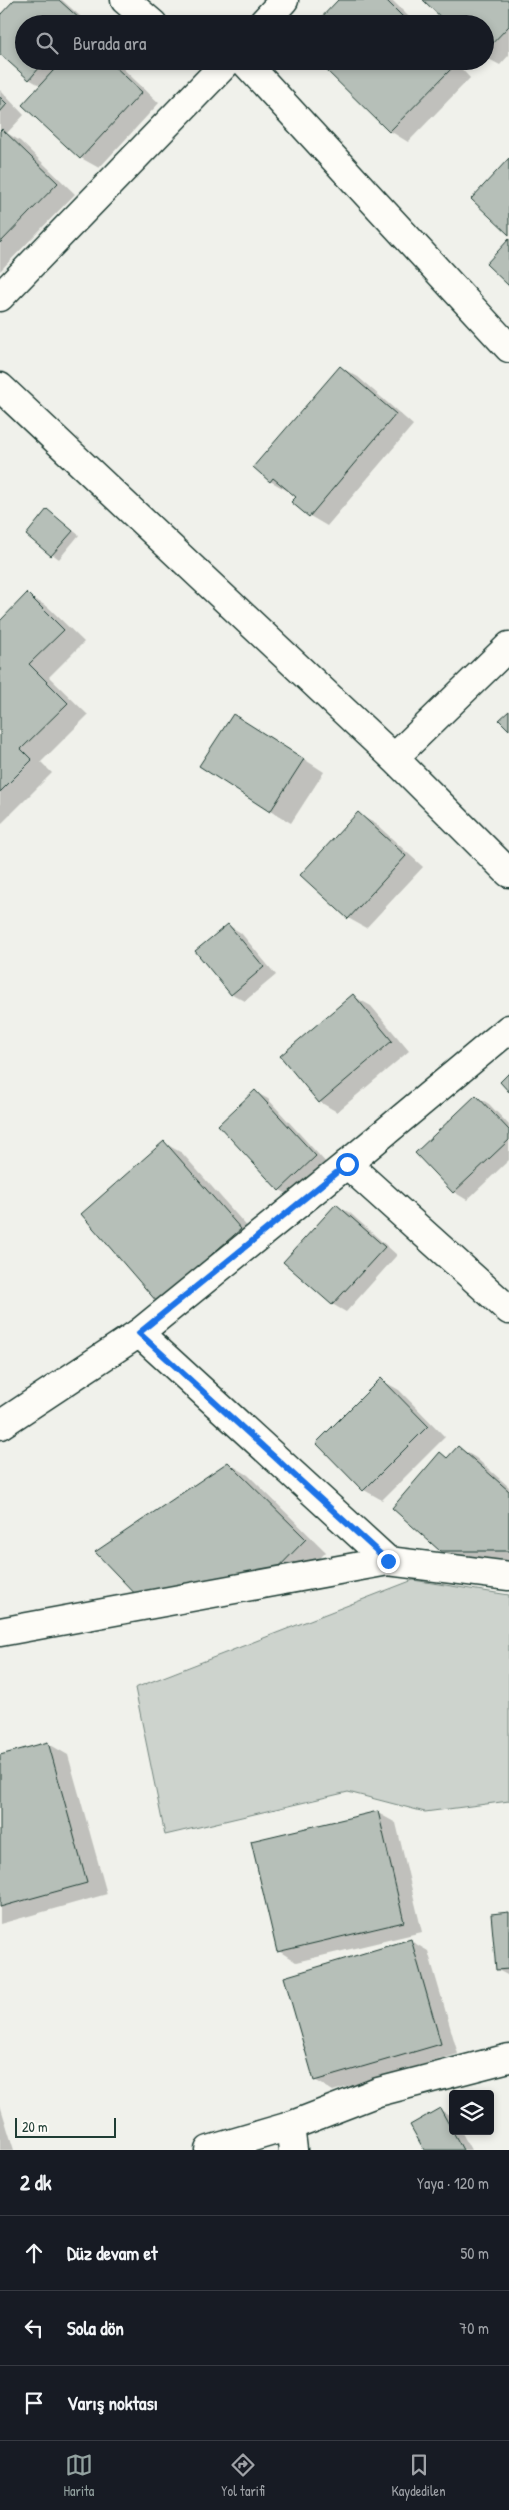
<!DOCTYPE html>
<html lang="tr">
<meta charset="utf-8">
<style>
body{margin:0;font-family:"Patrick Hand",sans-serif;background:#242831;color:#f1f3f6}
.controls{position:absolute;right:15px;bottom:15px;display:grid;overflow:hidden;border-radius:5px;box-shadow:0 2px 8px #0003}
.controls button{width:45px;height:45px;display:grid;place-items:center;padding:0;border:0;border-bottom:1px solid #363941;background:#171b24;color:#f1f3f6;font:25px sans-serif}
.scale{position:absolute;left:15px;bottom:12px;width:101px;box-sizing:border-box;padding-left:5px;border:2px solid #1f3d34;border-top:0;font-size:14px;line-height:18px;white-space:nowrap;color:#1f3d34;-webkit-text-stroke:4px #fdfcf7;paint-order:stroke}
.stop{position:absolute;width:15px;height:15px;margin:-11px;border:4px solid #1a73e8;border-radius:50%;background:#fff}
.stop.end{background:#1a73e8;border-color:#fff;box-shadow:0 1px 5px #0008}
.list{margin:0;padding:0;list-style:none}
h2{display:flex;justify-content:space-between;align-items:center;height:65px;margin:0;padding:0 20px;font-size:21px}
h2 small{font-size:16px;font-weight:400;color:#9ea1a6}
.list li{display:grid;grid-template-columns:32px 1fr auto;gap:15px;align-items:center;box-sizing:border-box;height:75px;padding:0 20px;border-top:1px solid #363941}
.list b{display:block;font-size:19px;white-space:nowrap}
.list em{font-size:16px;font-style:normal;color:#9ea1a6}
.icon{flex:none;width:28px;height:28px;fill:none;stroke:currentColor;stroke-width:2;stroke-linecap:round;stroke-linejoin:round}
.map{position:relative;flex:none;width:509px;height:2150px;overflow:hidden}
.search{position:absolute;background:#171b24;box-shadow:0 2px 8px #0003;left:15px;right:15px;top:15px;height:55px;display:flex;align-items:center;gap:12px;box-sizing:border-box;padding:0 18px;border-radius:28px;color:#9ea1a6;font-size:19px}
.sheet{height:290px;background:#171b24}
nav{display:flex;justify-content:space-around;align-items:center;box-sizing:border-box;height:70px;border-top:1px solid #363941;background:#171b24;font-size:14px;color:#9ea1a6}
nav a{display:grid;justify-items:center;gap:2px}
nav .on{color:#92a19f}
.map>svg:first-child{display:block}
.green{fill:#cdd3cd;stroke:#768880}
.shadow{fill:#0003}
.building{fill:#b6bfb8;stroke:#1f3d34}
.lines{fill:none;stroke-linecap:round;stroke-linejoin:round}
.minor-casing{stroke:#1f3d34;stroke-width:31}
.tertiary-casing{stroke:#1f3d34;stroke-width:31}
.minor{stroke:#fdfcf7;stroke-width:28}
.tertiary{stroke:#fdfcf7;stroke-width:28}
.route{stroke:#1a73e8;stroke-width:6}
</style>
<div class="map">
<svg width="509" height="2150" viewBox="0 0 509 2150">
<rect width="100%" height="100%" fill="#f0f1eb"/>
<filter id="ink" filterUnits="userSpaceOnUse"><feTurbulence type="fractalNoise" baseFrequency=".02" numOctaves="2"/><feDisplacementMap in="SourceGraphic" scale="10" xChannelSelector="R" yChannelSelector="G"/><feConvolveMatrix kernelMatrix="1 2 1 2 8 2 1 2 1" color-interpolation-filters="sRGB"/></filter>
<g filter="url(#ink)">
<polygon class="green" points="413,1580 509,1595 509,1801 425,1812 348,1792 165,1835 135,1688"/>
<g class="shadow">
<polygon points="15,0 62,0 89,24 24,24 24,61 115,61 159,103 99,168 81,158 41,86 29,79 0,53 0,17"/>
<polygon points="340,0 392,0 416,24 317,24"/>
<polygon points="424,0 509,0 509,55 500,65 485,57 485,24"/>
<polygon points="319,61 454,61 470,78 408,142 390,131"/>
<polygon points="0,90 24,115 7,133 20,141 75,194 0,271"/>
<polygon points="340,367 358,377 413,425 327,526 310,516 297,497 289,490 288,491 270,481"/>
<polygon points="47,511 79,535 59,559 27,535"/>
<polygon points="27,595 48,607 84,642 49,677 88,715 41,762 52,773 0,825 0,622"/>
<polygon points="254,727 324,772 291,823 271,811"/>
<polygon points="358,814 376,824 423,867 366,928 348,918"/>
<polygon points="228,925 241,933 276,975 245,1001 232,994"/>
<polygon points="353,996 371,1006 409,1051 337,1112 320,1102"/>
<polygon points="255,1092 268,1099 328,1165 293,1197 280,1190"/>
<polygon points="476,1096 489,1104 509,1125 509,1160 467,1200 454,1192 417,1153"/>
<polygon points="164,1143 182,1153 258,1239 176,1311"/>
<polygon points="337,1206 350,1213 397,1255 346,1312 332,1304"/>
<polygon points="381,1380 399,1390 445,1437 382,1500 364,1490"/>
<polygon points="458,1447 476,1458 509,1487 509,1561 459,1561 441,1550 441,1454 448,1458"/>
<polygon points="228,1463 248,1475 326,1552 293,1586 96,1552"/>
<polygon points="47,1743 68,1755 107,1894 0,1924 0,1757"/>
<polygon points="378,1813 396,1823 422,1932 296,1962 279,1951"/>
<polygon points="509,1914 509,1976 498,1970"/>
<polygon points="411,1941 428,1951 458,2054 333,2091 315,2080"/>
<polygon points="0,2105 14,2150 0,2150"/>
<polygon points="440,2110 453,2117 453,2131 461,2131 471,2150 426,2150"/>
</g>
<g class="building">
<polygon points="14,0 59,0 81,20 78,24 24,24 24,61 45,61 29,80 0,54 0,15"/>
<polygon points="338,0 386,0 410,24 315,24"/>
<polygon points="423,0 509,0 509,26 485,51 485,24 448,24"/>
<polygon points="62,61 109,61 142,92 80,159 22,105"/>
<polygon points="317,61 448,61 453,67 389,132"/>
<polygon points="0,97 7,104 0,112"/>
<polygon points="2,129 58,183 0,243 0,131"/>
<polygon points="509,158 509,235 471,199"/>
<polygon points="509,239 509,286 486,264"/>
<polygon points="340,366 396,414 309,517 291,502 296,497 273,478 270,482 253,467"/>
<polygon points="47,509 73,531 51,556 26,535"/>
<polygon points="27,593 64,630 29,664 68,703 21,749 32,760 0,792 0,621"/>
<polygon points="509,711 509,730 499,720"/>
<polygon points="233,714 304,759 270,812 199,766"/>
<polygon points="358,812 406,856 348,919 300,875"/>
<polygon points="228,924 264,967 231,995 195,951"/>
<polygon points="353,994 392,1041 319,1103 280,1056"/>
<polygon points="509,1073 509,1092 500,1082"/>
<polygon points="255,1090 316,1156 279,1191 218,1125"/>
<polygon points="476,1095 509,1130 509,1140 453,1193 415,1153"/>
<polygon points="164,1141 241,1229 157,1302 81,1214"/>
<polygon points="336,1204 385,1247 332,1305 283,1262"/>
<polygon points="381,1378 428,1426 363,1491 316,1443"/>
<polygon points="458,1446 509,1491 509,1551 440,1551 392,1508 440,1452 447,1458"/>
<polygon points="228,1462 306,1539 272,1574 143,1602 95,1552"/>
<polygon points="48,1742 87,1883 0,1907 0,1755"/>
<polygon points="378,1811 404,1922 277,1952 251,1841"/>
<polygon points="509,1912 509,1975 509,1969 496,1970 491,1914"/>
<polygon points="411,1939 441,2044 314,2081 284,1977"/>
<polygon points="440,2108 463,2150 424,2150 410,2125"/>
</g>
<g class="lines">
<g class="minor-casing">
<g id="minor">
<polyline points="125,0 153,24"/>
<polyline points="262,24 284,0"/>
<polyline points="244,61 509,348"/>
<polyline points="0,297 228,61"/>
<polyline points="394,758 509,646"/>
<polyline points="347,1164 509,1310"/>
<polyline points="139,1333 388,1561 509,1576"/>
<polyline points="0,1425 139,1333 347,1164 509,1029"/>
<polyline points="0,1632 388,1561"/>
<polyline points="290,2126 293,2150"/>
<polyline points="209,2150 290,2126 378,2092 509,2058"/>
</g>
</g>
<g class="tertiary-casing">
<polyline id="tertiary" points="0,387 394,758 509,873"/>
</g>
<use href="#minor" class="minor"/>
<use href="#tertiary" class="tertiary"/>
</g>
</g>
<g class="lines" filter="url(#ink)">
<polyline class="route" points="347,1164 139,1333 388,1561"/>
</g>
</svg>
<div class="controls">
<button><svg class="icon" aria-label="layers" viewBox="0 0 24 24"><path d="M12 4l9 5-9 5-9-5zM3 14l9 5 9-5"/></svg></button>
</div>
<div class="scale">20 m</div>
<div class="stop" style="left:347px;top:1164px"></div>
<div class="stop end" style="left:388px;top:1561px"></div>
<div class="search"><svg class="icon" aria-label="search" viewBox="0 0 24 24"><circle cx="10" cy="10" r="6"/><path d="M15 15l6 6"/></svg>Burada ara</div>
</div>
<section class="sheet">
<h2>2 dk<small>Yaya · 120 m</small></h2>
<ul class="list">
<li><svg class="icon" aria-label="ahead" viewBox="0 0 24 24"><path d="M12 20V5M6 11l6-6 6 6"/></svg><div><b>Düz devam et</b></div><em>50 m</em></li>
<li><svg class="icon" aria-label="left" viewBox="0 0 24 24"><path d="M17 20v-9H6M10 6l-5 5 5 5"/></svg><div><b>Sola dön</b></div><em>70 m</em></li>
<li><svg class="icon" aria-label="arrive" viewBox="0 0 24 24"><path d="M6 21V4h12l-3 4 3 4H6"/></svg><div><b>Varış noktası</b></div></li>
</ul>
</section>
<nav>
<a class="on"><svg class="icon" aria-label="map" viewBox="0 0 24 24"><path d="M3 6l6-2 6 2 6-2v14l-6 2-6-2-6 2zM9 4v14M15 6v14"/></svg>Harita</a>
<a><svg class="icon" aria-label="directions" viewBox="0 0 24 24"><path d="M12 3l9 9-9 9-9-9zM9 14v-3h6M13 9l2 2-2 2"/></svg>Yol tarifi</a>
<a><svg class="icon" aria-label="saved" viewBox="0 0 24 24"><path d="M7 4h10v16l-5-4-5 4z"/></svg>Kaydedilen</a>
</nav>
